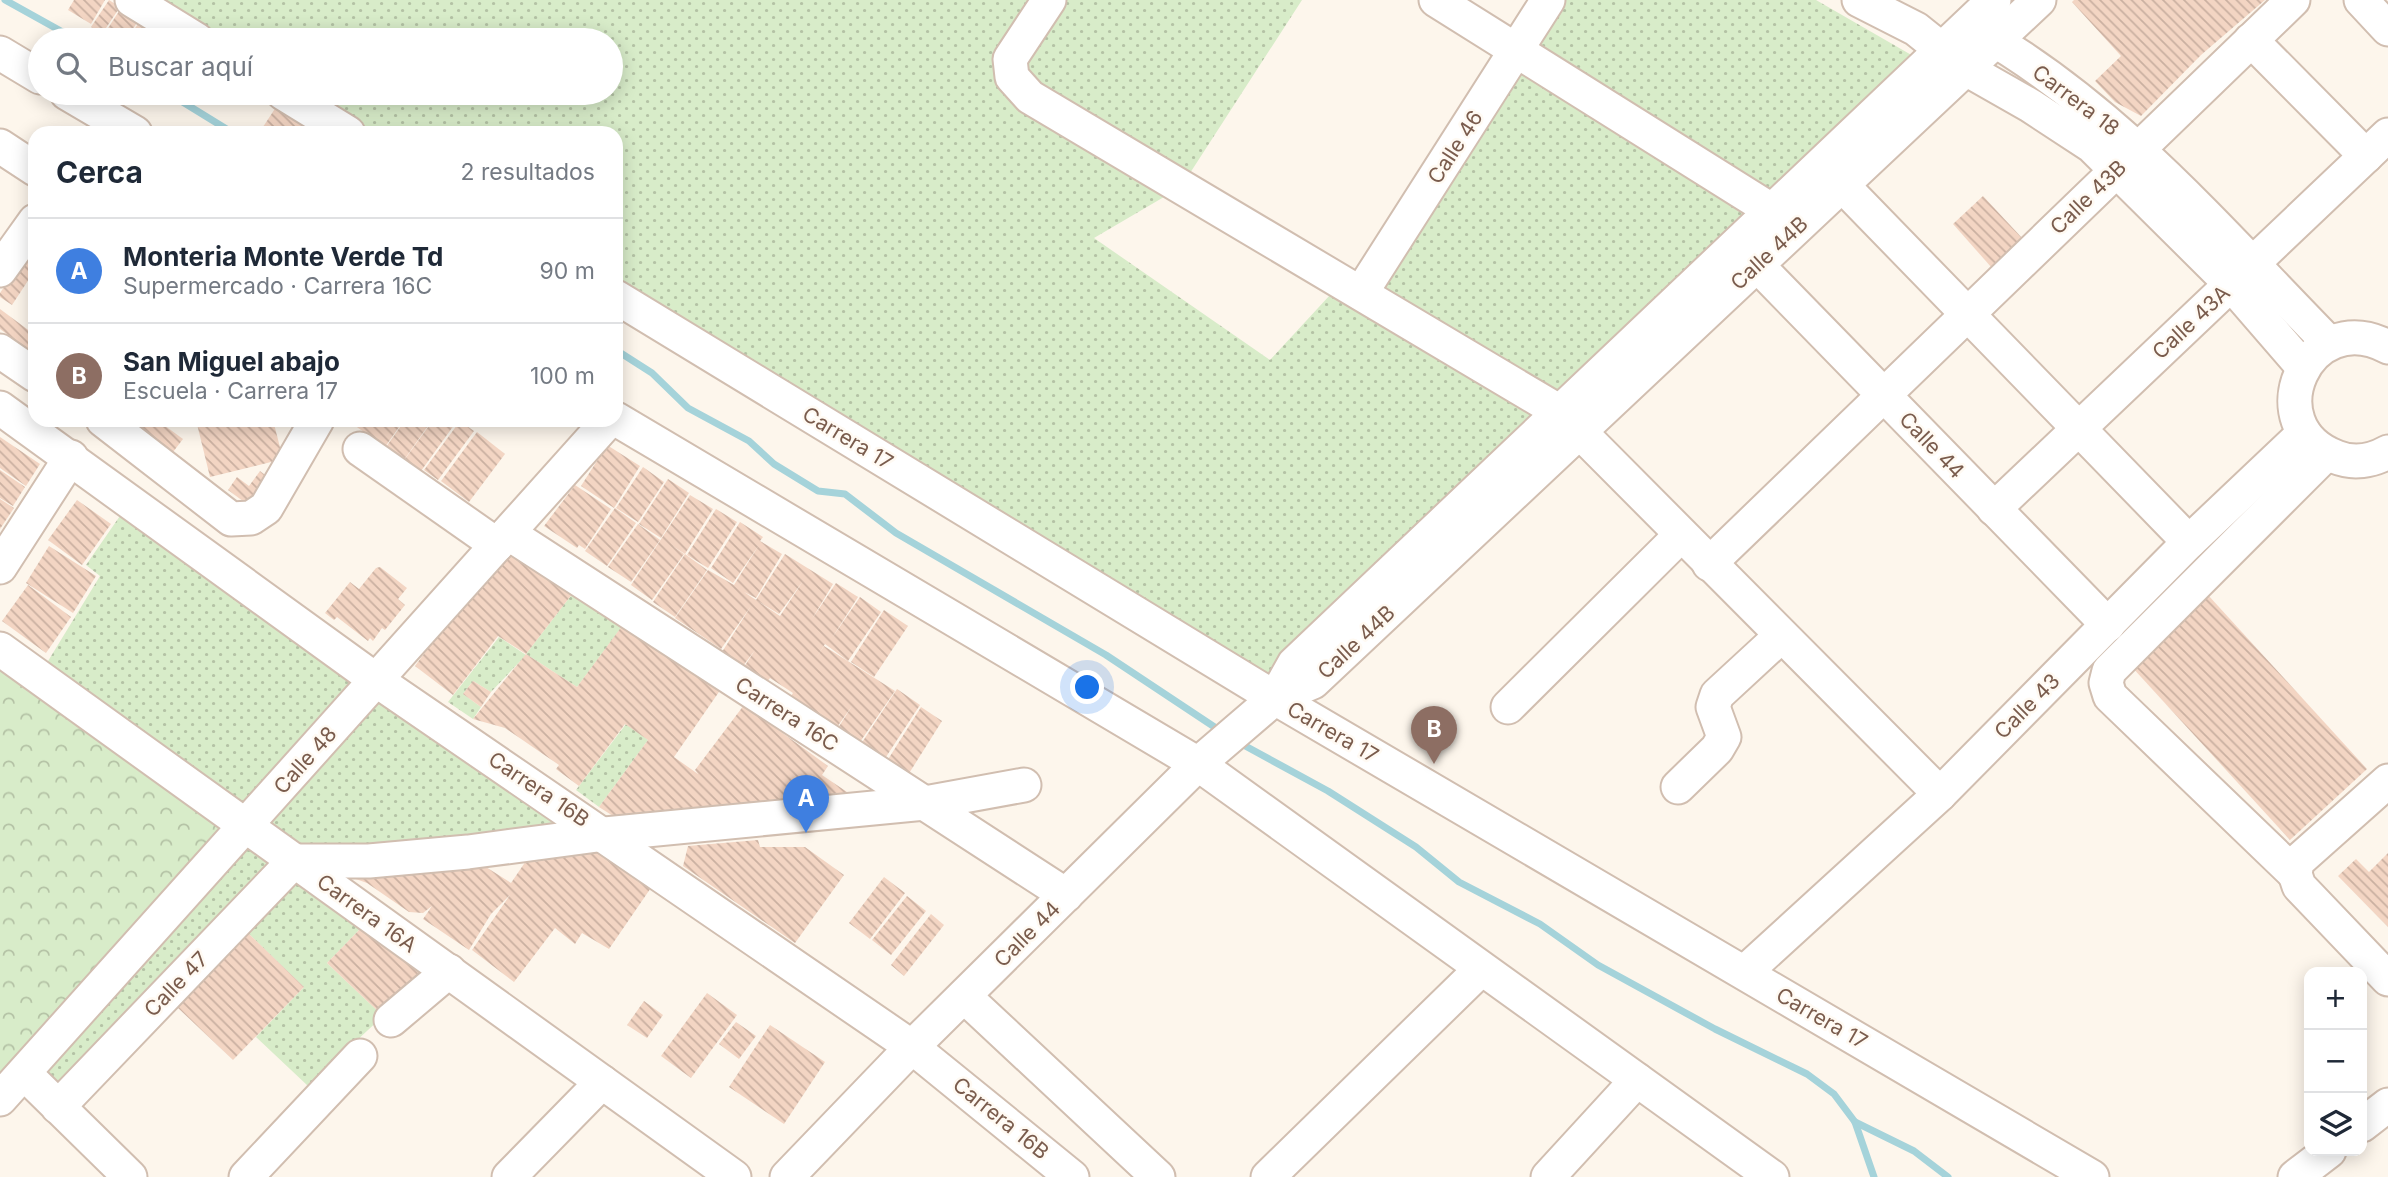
<!DOCTYPE html>
<html lang="es">
<meta charset="utf-8">
<style>
body{margin:0;font-family:Inter,sans-serif;background:#f2f2f3;color:#1f2937}
.controls{position:absolute;right:21px;bottom:21px;display:grid;overflow:hidden;border-radius:14px;box-shadow:0 4px 18px #0003}
.controls button{width:63px;height:63px;display:grid;place-items:center;padding:0;border:0;border-bottom:2px solid #e0e1e3;background:#fff;color:#1f2937;font:35px sans-serif}
.you{position:absolute;left:1088px;top:688px;width:24px;height:24px;margin:-18px;border:5px solid #fff;border-radius:50%;background:#1a73e8;box-shadow:0 0 0 10px #1a73e833}
.badge{display:grid;place-items:center;width:46px;height:46px;border-radius:50%;background:#1a73e8;color:#fff;font-size:23px;font-weight:700}
.pin{position:absolute;translate:-50% -58px;filter:drop-shadow(0 2px 4px #0008)}
.pin::after{content:'';position:absolute;top:37px;width:24px;height:21px;background:inherit;clip-path:polygon(0 0,100% 0,50% 100%)}
.list{margin:0;padding:0;list-style:none}
h2{display:flex;justify-content:space-between;align-items:center;height:91px;margin:0;padding:0 28px;font-size:30px}
h2 small{font-size:23px;font-weight:400;color:#747a83}
.list li{display:grid;grid-template-columns:46px 1fr auto;gap:21px;align-items:center;box-sizing:border-box;height:105px;padding:0 28px;border-top:2px solid #e0e1e3}
.list b{display:block;font-size:26px;white-space:nowrap}
.list p{margin:0;font-size:23px;white-space:nowrap;color:#747a83}
.list em{font-size:23px;font-style:normal;color:#747a83}
.icon{flex:none;width:38px;height:38px;fill:none;stroke:currentColor;stroke-width:2;stroke-linecap:round;stroke-linejoin:round}
.map{position:relative;flex:none;width:2388px;height:1177px;overflow:hidden}
.search{position:absolute;background:#fff;box-shadow:0 4px 18px #0003;left:28px;top:28px;width:595px;height:77px;display:flex;align-items:center;gap:18px;box-sizing:border-box;padding:0 24px;border-radius:38px;color:#747a83;font-size:26px}
.panel{position:absolute;background:#fff;box-shadow:0 4px 18px #0003;left:28px;top:126px;width:595px;height:301px;border-radius:21px}
.map>svg:first-child{display:block}
.grass{fill:url(#grass-dots)}
.forest{fill:url(#forest-crowns)}
.lines{fill:none;stroke-linecap:round;stroke-linejoin:round}
.stream{stroke:#a5d3da;stroke-width:7}
.building{fill:url(#building-back-hatch)}
.minor-casing{stroke:#d1beb0;stroke-width:37}
.minor{stroke:#fff;stroke-width:33}
.labels{text-anchor:middle;dominant-baseline:central;stroke-width:5;stroke-linejoin:round;paint-order:stroke}
.street-label{font-size:21px;fill:#7a5c4d;stroke:#fffaf3}
</style>
<div class="map">
<svg width="2388" height="1177" viewBox="0 0 2388 1177">
<defs>
<pattern id="grass-dots" width="8" height="8" patternUnits="userSpaceOnUse" patternTransform="scale(1.75)"><rect width="8" height="8" fill="#d8ecc9"/><path d="M2 2h.1M6 6h.1" fill="none" stroke="#b4c2a5" stroke-width="1.8" stroke-linecap="round"/></pattern>
<pattern id="forest-crowns" width="20" height="18" patternUnits="userSpaceOnUse" patternTransform="scale(1.75)"><rect width="20" height="18" fill="#d8ecc9"/><path d="M2 6a3 3 0 1 1 6 0M12 15a3 3 0 1 1 6 0" fill="none" stroke="#b4c2a5"/></pattern>
<pattern id="building-back-hatch" width="6" height="6" patternUnits="userSpaceOnUse" patternTransform="scale(1.75)"><rect width="6" height="6" fill="#f3d5c3"/><path d="M-1 5l2 2M0 0l6 6M5-1l2 2" fill="none" stroke="#cab0a1"/></pattern>
</defs>
<rect width="100%" height="100%" fill="#fdf6ec"/>
<g class="grass">
<polygon points="155,0 1302,0 1181,187 1094,238 1270,360 1342,282 1382,261 1548,0 1816,0 1927,64 1275,698 616,281 616,133 373,133 307,93 611,93 611,40 221,40"/>
<polygon points="122,513 355,680 244,806 45,666 100,576 86,565"/>
<polygon points="576,589 624,624 577,687 526,654"/>
<polygon points="499,637 526,655 491,692 473,681 463,694 481,707 473,719 448,702"/>
<polygon points="382,689 579,822 448,850 304,847 264,819"/>
<polygon points="626,724 648,740 599,807 576,790"/>
<polygon points="254,836 285,858 59,1091 37,1072"/>
<polygon points="296,878 361,928 327,963 383,1016 308,1086 256,1037 304,987 247,932"/>
</g>
<polygon class="forest" points="0,671 232,827 0,1096"/>
<g class="lines">
<g class="stream">
<polyline points="5,0 77,40"/>
<polyline points="168,93 233,133"/>
<polyline points="616,350 652,373 688,408 749,441 774,464 818,491 845,494 896,533 1106,655 1222,732"/>
<polyline points="1238,742 1328,791 1416,847 1459,882 1540,924 1598,965 1715,1029 1807,1074 1834,1094 1855,1122 1874,1177"/>
<polyline points="1855,1122 1914,1151 1948,1177"/>
</g>
</g>
<g class="building">
<polygon points="74,0 105,0 91,24 68,10"/>
<polygon points="109,0 120,7 102,34 91,27"/>
<polygon points="2074,0 2265,0 2201,55 2141,116 2115,102 2095,81 2121,56 2072,2"/>
<polygon points="121,8 139,20 125,40 109,40 103,36"/>
<polygon points="140,21 152,28 144,40 127,40"/>
<polygon points="154,29 171,40 146,40"/>
<polygon points="280,101 314,123 307,133 259,133"/>
<polygon points="1983,196 2023,239 1992,268 1953,224"/>
<polygon points="35,241 35,270 12,305 0,297 0,293"/>
<polygon points="0,309 35,335 28,350 0,329"/>
<polygon points="134,420 157,420 183,439 173,452 133,422"/>
<polygon points="196,420 273,420 283,459 210,477"/>
<polygon points="347,420 404,420 385,447"/>
<polygon points="405,420 432,420 404,460 386,447"/>
<polygon points="433,420 457,421 421,471 405,459"/>
<polygon points="460,421 474,431 438,480 424,470"/>
<polygon points="477,432 505,454 469,502 441,481"/>
<polygon points="0,437 40,464 26,486 0,468"/>
<polygon points="607,445 640,466 614,508 581,486"/>
<polygon points="643,467 664,482 638,522 616,508"/>
<polygon points="0,470 25,487 13,506 0,498"/>
<polygon points="260,471 273,481 255,510 228,490 237,477 249,486"/>
<polygon points="668,479 689,493 661,538 639,524"/>
<polygon points="575,485 611,509 585,549 579,545 577,548 544,526"/>
<polygon points="690,495 713,509 685,554 671,545 684,554 652,600 631,585"/>
<polygon points="0,499 14,508 0,529"/>
<polygon points="77,500 111,524 82,565 48,540"/>
<polygon points="615,508 636,523 607,566 585,551"/>
<polygon points="716,509 737,522 708,568 687,555"/>
<polygon points="740,522 763,537 760,541 782,554 756,598 744,592 780,616 803,581 779,614 756,600 785,554 833,584 812,619 836,583 858,597 832,638 860,597 881,612 848,661 825,644 816,658 824,646 895,691 860,742 838,728 852,706 835,730 791,696 793,693 770,678 767,682 744,667 755,650 743,666 722,652 751,606 721,649 675,618 708,570 734,585 759,545 733,583 711,568"/>
<polygon points="638,524 660,540 631,582 608,567"/>
<polygon points="49,546 96,576 73,613 26,583"/>
<polygon points="510,548 576,589 526,654 577,687 625,622 721,689 674,757 698,774 695,770 744,705 828,766 822,775 847,792 840,803 624,823 599,807 648,740 625,724 579,786 556,769 559,765 505,728 473,719 526,654 498,636 453,695 415,666 439,633 487,582"/>
<polygon points="685,554 707,570 675,617 653,602"/>
<polygon points="380,567 407,588 398,599 405,605 385,630 382,628 373,641 370,638 368,641 337,617 334,620 325,613 350,582 359,589 376,568"/>
<polygon points="28,585 71,617 46,653 2,621"/>
<polygon points="2208,595 2367,769 2290,840 2131,666"/>
<polygon points="884,610 908,626 874,677 851,662"/>
<polygon points="473,681 491,692 481,707 463,694"/>
<polygon points="897,689 920,705 884,760 861,744"/>
<polygon points="921,707 942,721 908,775 887,761"/>
<polygon points="758,840 760,847 805,847 844,875 795,943 683,866 688,846"/>
<polygon points="547,845 612,847 657,879 609,949 582,933 575,944 555,928 514,982 472,950 510,895 491,914 469,950 423,919 432,906 423,913 409,912 367,883 353,878 352,865 429,865 456,871 467,855 511,883 530,855 537,862"/>
<polygon points="2388,853 2388,927 2338,876 2356,859 2369,872"/>
<polygon points="884,877 905,893 870,939 849,923"/>
<polygon points="907,896 926,911 891,955 872,940"/>
<polygon points="931,914 944,925 904,976 891,965"/>
<polygon points="361,928 422,972 383,1016 327,963"/>
<polygon points="247,932 304,987 233,1060 177,1007"/>
<polygon points="707,993 737,1015 691,1078 661,1056"/>
<polygon points="644,1001 663,1015 647,1038 627,1025"/>
<polygon points="736,1022 756,1036 739,1059 719,1044"/>
<polygon points="770,1025 825,1062 784,1124 729,1087"/>
</g>
<g class="lines">
<g class="minor-casing">
<g id="minor">
<polyline points="132,0 197,40"/>
<polyline points="1049,0 1010,59 1012,77 1030,97 1560,412 1940,794"/>
<polyline points="1436,0 1771,210"/>
<polyline points="1859,0 1916,29 1966,69 2031,106 2092,146 2231,284 2303,367"/>
<polyline points="2361,0 2388,29"/>
<path d="M1977,30c138,78 242,201 352,313"/>
<polyline points="2251,40 2366,156"/>
<polyline points="0,53 40,77"/>
<polyline points="67,93 135,133"/>
<polyline points="283,93 348,133"/>
<polyline points="0,146 35,169"/>
<polyline points="1842,185 2189,542"/>
<polyline points="1757,265 2108,625"/>
<polyline points="0,270 35,221"/>
<polyline points="1361,293 1548,0"/>
<polyline points="616,297 1275,698 2092,1177"/>
<path d="M2388,347c-81,-43 -134,79 -52,110 17,7 36,4 52,-5"/>
<polyline points="0,351 35,375"/>
<polyline points="0,408 376,680 912,1047 1072,1177"/>
<polyline points="616,419 1198,764 1772,1177"/>
<polyline points="103,420 231,519 251,518 266,508 317,420"/>
<polyline points="360,449 497,545"/>
<polyline points="1994,509 2388,135"/>
<polyline points="508,533 1066,895"/>
<polyline points="1709,564 2293,0"/>
<polyline points="0,567 71,457"/>
<polyline points="0,649 734,1177"/>
<polyline points="1275,698 1313,682 2039,0"/>
<polyline points="1508,707 1681,535"/>
<polyline points="2388,781 2297,862 2295,874 2299,886 2388,979"/>
<polyline points="1678,787 1717,749 1724,737 1713,707 1717,695 1781,636"/>
<polyline points="2295,874 2110,696 2106,683 2109,671 2326,454"/>
<polyline points="1745,972 1940,794 2189,542 2304,433"/>
<polyline points="964,996 1158,1177"/>
<polyline points="391,1020 449,971"/>
<polyline points="24,1073 130,1177"/>
<polyline points="0,1099 609,420"/>
<polyline points="58,1107 294,861 369,861 468,852 605,834 925,803 1024,785"/>
<polyline points="2362,1125 2388,1105"/>
<polyline points="246,1177 360,1056"/>
<polyline points="509,1177 602,1082"/>
<polyline points="787,1177 912,1047 1198,764 1275,698 1294,664 1994,0"/>
<polyline points="1268,1177 1481,969"/>
<polyline points="1548,1177 1637,1080"/>
<polyline points="2295,1177 2329,1151"/>
</g>
</g>
<use href="#minor" class="minor"/>
</g>
<g class="labels">
<g class="street-label">
<text transform="translate(2076 100) rotate(37)">Carrera 18</text>
<text transform="translate(1455 147) rotate(-57)">Calle 46</text>
<text transform="translate(2088 197) rotate(-44)">Calle 43B</text>
<text transform="translate(1769 253) rotate(-43)">Calle 44B</text>
<text transform="translate(2191 322) rotate(-43)">Calle 43A</text>
<text transform="translate(848 438) rotate(31)">Carrera 17</text>
<text transform="translate(1932 445) rotate(46)">Calle 44</text>
<text transform="translate(1356 642) rotate(-43)">Calle 44B</text>
<text transform="translate(2027 706) rotate(-45)">Calle 43</text>
<text transform="translate(787 714) rotate(33)">Carrera 16C</text>
<text transform="translate(1333 732) rotate(30)">Carrera 17</text>
<text transform="translate(305 760) rotate(-48)">Calle 48</text>
<text transform="translate(539 789) rotate(34)">Carrera 16B</text>
<text transform="translate(367 913) rotate(36)">Carrera 16A</text>
<text transform="translate(1027 934) rotate(-45)">Calle 44</text>
<text transform="translate(176 984) rotate(-46)">Calle 47</text>
<text transform="translate(1822 1018) rotate(30)">Carrera 17</text>
<text transform="translate(1001 1118) rotate(39)">Carrera 16B</text>
</g>
</g>
</svg>
<div class="controls">
<button>+</button>
<button>−</button>
<button><svg class="icon" aria-label="layers" viewBox="0 0 24 24"><path d="M12 4l9 5-9 5-9-5zM3 14l9 5 9-5"/></svg></button>
</div>
<div class="you"></div>
<div class="pin badge" style="left:806px;top:833px;background:#3f7fe0">A</div>
<div class="pin badge" style="left:1434px;top:764px;background:#8d6e63">B</div>
<div class="search"><svg class="icon" aria-label="search" viewBox="0 0 24 24"><circle cx="10" cy="10" r="6"/><path d="M15 15l6 6"/></svg>Buscar aquí</div>
<section class="panel">
<h2>Cerca<small>2 resultados</small></h2>
<ul class="list">
<li><span class="badge" style="background:#3f7fe0">A</span><div><b>Monteria Monte Verde Td</b><p>Supermercado · Carrera 16C</p></div><em>90 m</em></li>
<li><span class="badge" style="background:#8d6e63">B</span><div><b>San Miguel abajo</b><p>Escuela · Carrera 17</p></div><em>100 m</em></li>
</ul>
</section>
</div>
